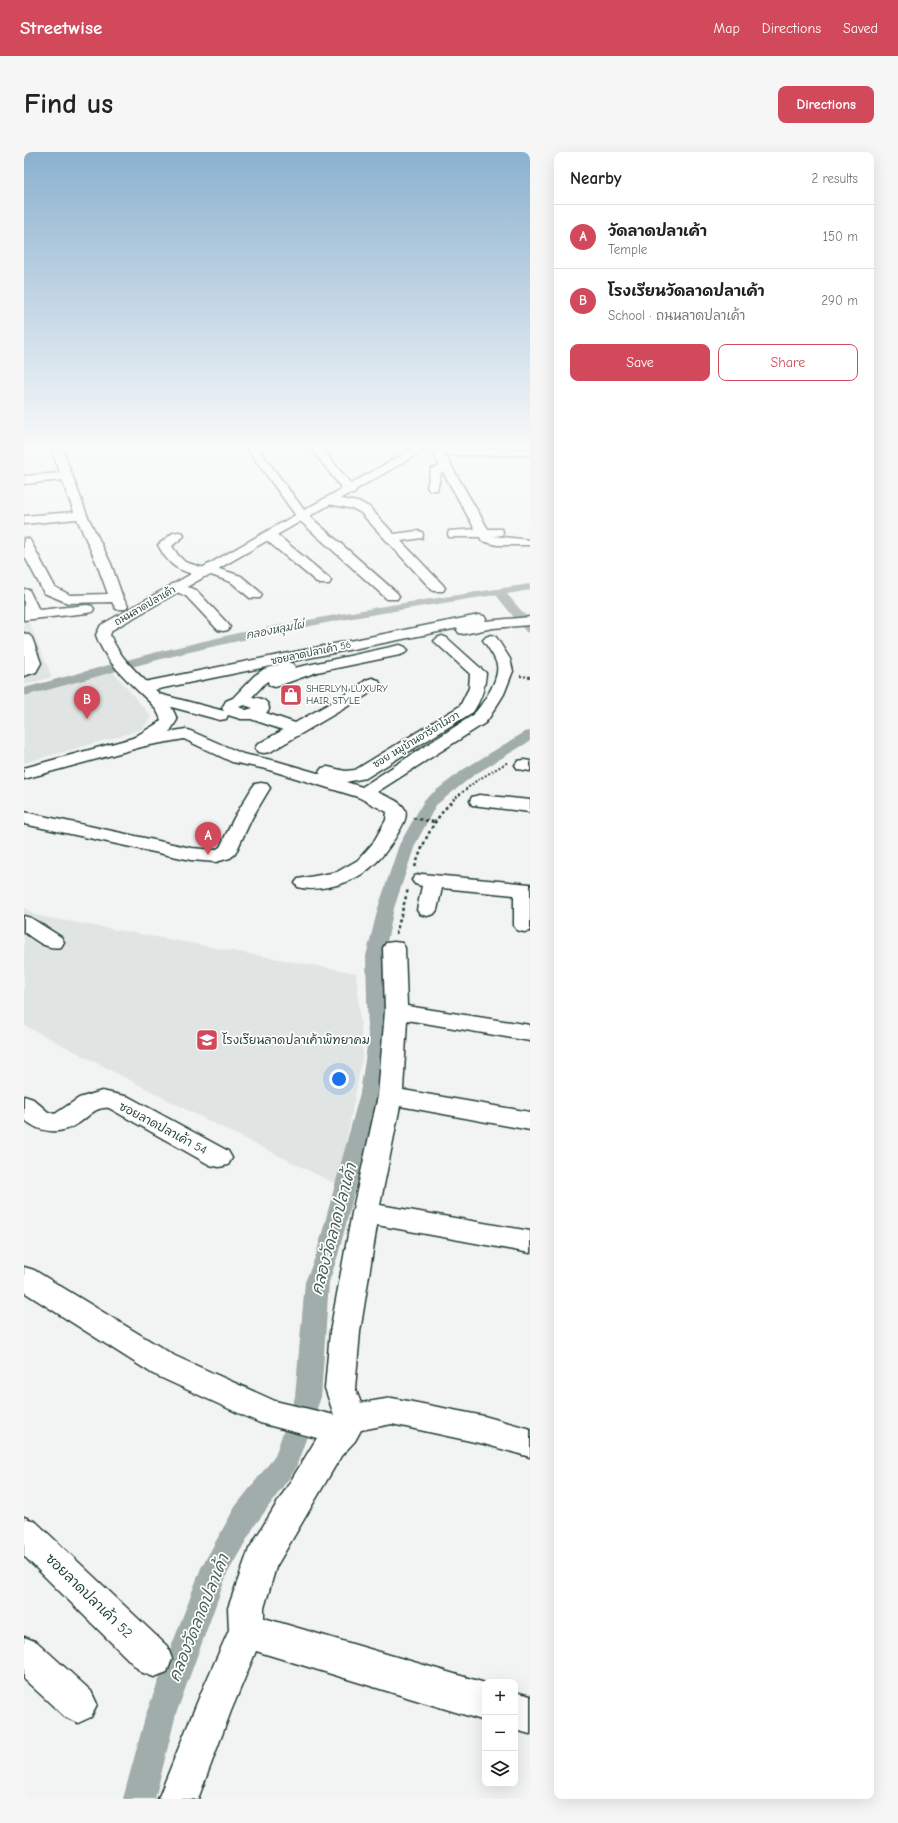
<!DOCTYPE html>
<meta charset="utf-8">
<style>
body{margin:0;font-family:"Comic Neue","Playpen Sans Thai",sans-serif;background:#f6f6f6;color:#222}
.controls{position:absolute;right:12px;bottom:12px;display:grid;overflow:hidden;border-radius:8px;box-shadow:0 4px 16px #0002}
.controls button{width:36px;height:36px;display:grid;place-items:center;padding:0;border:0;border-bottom:1px solid #e0e0e0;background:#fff;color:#222;font:20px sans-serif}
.you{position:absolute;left:315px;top:927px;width:14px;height:14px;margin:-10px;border:3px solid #fff;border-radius:50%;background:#1a73e8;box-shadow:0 0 0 6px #1a73e833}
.badge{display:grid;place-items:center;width:26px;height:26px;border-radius:50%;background:#d1495b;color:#fff;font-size:13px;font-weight:700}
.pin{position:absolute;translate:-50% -33px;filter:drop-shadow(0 1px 2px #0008)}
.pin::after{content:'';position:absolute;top:21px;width:14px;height:12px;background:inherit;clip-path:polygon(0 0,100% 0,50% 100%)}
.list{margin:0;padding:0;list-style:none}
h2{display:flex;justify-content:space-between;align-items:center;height:52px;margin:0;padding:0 16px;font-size:17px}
h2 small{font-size:13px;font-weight:400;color:#767676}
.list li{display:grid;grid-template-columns:26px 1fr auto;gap:12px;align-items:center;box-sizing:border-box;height:64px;padding:0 16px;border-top:1px solid #e0e0e0}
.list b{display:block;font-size:15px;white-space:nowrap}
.list p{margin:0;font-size:13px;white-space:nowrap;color:#767676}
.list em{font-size:13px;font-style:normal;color:#767676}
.actions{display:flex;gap:8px;padding:12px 16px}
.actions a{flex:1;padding:9px 0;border:1px solid #d1495b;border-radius:8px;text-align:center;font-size:14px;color:#d1495b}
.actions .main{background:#d1495b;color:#fff}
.icon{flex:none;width:22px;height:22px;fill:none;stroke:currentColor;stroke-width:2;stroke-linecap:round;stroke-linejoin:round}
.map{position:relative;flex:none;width:506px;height:1647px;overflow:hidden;border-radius:8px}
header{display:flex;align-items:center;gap:24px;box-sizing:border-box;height:56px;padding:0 20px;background:#d1495b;color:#fff}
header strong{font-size:19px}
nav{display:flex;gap:22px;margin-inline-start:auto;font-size:14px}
.intro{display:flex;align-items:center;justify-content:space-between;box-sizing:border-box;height:96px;padding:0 24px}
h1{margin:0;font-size:28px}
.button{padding:10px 18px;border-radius:8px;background:#d1495b;color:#fff;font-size:14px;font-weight:700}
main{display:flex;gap:24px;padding:0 24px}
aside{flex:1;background:#fff;border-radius:8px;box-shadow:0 4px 16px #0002}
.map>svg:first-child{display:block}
.built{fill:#e0e4e3}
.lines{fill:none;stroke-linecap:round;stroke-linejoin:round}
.canal{fill:#a1adaa;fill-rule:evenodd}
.minor-casing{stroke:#1f3d34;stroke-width:3}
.major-casing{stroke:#1f3d34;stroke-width:3}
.path-far1{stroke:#1f3d34;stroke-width:2;stroke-dasharray:2 2;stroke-linecap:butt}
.path{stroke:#1f3d34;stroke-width:2.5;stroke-dasharray:3 3;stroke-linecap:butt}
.minor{fill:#fff;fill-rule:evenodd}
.major{fill:#fff;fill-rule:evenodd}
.labels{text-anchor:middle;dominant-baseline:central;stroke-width:3.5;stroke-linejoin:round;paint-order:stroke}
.far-street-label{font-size:10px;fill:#1f3d34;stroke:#fff}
.far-poi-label{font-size:10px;fill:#1f3d34;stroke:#fff;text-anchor:start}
.far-water-label{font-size:11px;font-style:italic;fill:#465f57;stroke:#fff}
.poi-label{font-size:12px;fill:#1f3d34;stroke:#fff;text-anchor:start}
.street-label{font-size:12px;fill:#1f3d34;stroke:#fff}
.near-street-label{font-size:14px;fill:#1f3d34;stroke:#fff}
.near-water-label{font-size:16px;font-style:italic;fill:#465f57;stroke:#fff}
</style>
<header>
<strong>Streetwise</strong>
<nav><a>Map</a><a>Directions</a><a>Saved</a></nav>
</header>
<div class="intro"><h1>Find us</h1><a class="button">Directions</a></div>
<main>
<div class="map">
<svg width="506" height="1647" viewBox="0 0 506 1647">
<rect width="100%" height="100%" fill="#f2f3f3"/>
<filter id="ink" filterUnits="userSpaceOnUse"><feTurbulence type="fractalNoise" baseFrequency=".025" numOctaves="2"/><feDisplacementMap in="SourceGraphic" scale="8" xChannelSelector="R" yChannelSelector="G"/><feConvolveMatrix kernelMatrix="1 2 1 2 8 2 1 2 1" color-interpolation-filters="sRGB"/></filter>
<g filter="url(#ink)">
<g class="built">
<polygon points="0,446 4,455 4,468 28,525 0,533"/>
<polygon points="89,520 127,564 123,571 117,577 110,580 0,611 0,544"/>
<polygon points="0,755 10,763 332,821 339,902 314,1033 167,960 0,873"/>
</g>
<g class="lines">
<g class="canal">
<path d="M506,432v6l-23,4 23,27v12l-4,-1 -30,-37c-95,14 -191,30 -285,52 -63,14 -124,33 -187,49v-8l129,-35 85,-20 146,-27z"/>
<polygon points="506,579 506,589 450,623 412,653 391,693 370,756 360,804 364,888 356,941 314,1103 305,1130 297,1245 271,1318 231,1373 203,1422 152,1562 131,1647 99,1647 122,1562 177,1416 211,1355 251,1304 271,1245 281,1130 292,1103 336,941 344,888 342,804 354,756 375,693 401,647 440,617 501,580"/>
</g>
<g class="minor-casing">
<g id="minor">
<polygon points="27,296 38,296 63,363 87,412 99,446 104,454 102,457 92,457 88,450 44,451 20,441 0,403 0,386 5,387 7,390 31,435 46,443 84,442 73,412 53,367 0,372 0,364 50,360 38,328 0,332 0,324 36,321"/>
<polygon points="223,296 234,296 283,362 373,441 375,444 373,447 363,447 275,368"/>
<polygon points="287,296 298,296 330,336 332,339 330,342 322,342"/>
<polygon points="397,296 506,297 506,303 421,303 464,377 478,377 479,380 478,383 470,384 506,388 506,393 473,393 458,389 456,385 425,385 424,382 425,379 451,377 419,320 417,321 413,338 405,338 403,335 407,317 416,314 409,302 398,299"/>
<polygon points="308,345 338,351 345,355 370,382 393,379 398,380 399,383 398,386 377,389 419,433 421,436 419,439 409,439 337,361 330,357 304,352 302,349 304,346"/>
<path d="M154,380l5,1 1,3 -12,10 6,9 7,7 19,6 6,-2 31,10 19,16 2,3 -2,3h-10l-19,-16 -20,-7c-5,3 -9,1 -15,0 -21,-6 -27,-10 -38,-30l15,-12z"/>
<polygon points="246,380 251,381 305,426 307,429 305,432 295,432 241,387 240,384 241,381"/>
<polygon points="153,431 172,438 204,472 206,475 204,478 199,479 194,478 162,444 148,438 146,435 148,432"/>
<polygon points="0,437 5,438 15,458 63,453 68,454 70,457 68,460 63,461 0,468"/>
<path d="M455,463l5,1 2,3 -1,2 45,-4v8l-37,3 -29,6 -5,-1 -2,-3 1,-2 -170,34 5,2 2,3 -1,1 106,-23 5,2 3,3 -3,3 -5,2 -83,17 -42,15 -6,-2 -1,-4 -2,1 -14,15c8,1 17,3 17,12l-3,4 29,10 60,-34 11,-9 6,-2 6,2 2,3 -13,12 -97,57 -6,1 -6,-1 -3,-4 3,-4 25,-14 -32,-11h-10l-13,-4 -2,4 -6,1 -71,-19 -2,-3 2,-3 6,-2 69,18 -2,-3 4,-7 7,-3 21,-22 10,-7 17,-5 -137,28 -6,-2 -2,-3 2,-3 6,-2zM220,553l9,3 -7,2 -7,-3z"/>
<polygon points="0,481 5,483 8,486 17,511 12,520 0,524"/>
<path d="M467,483l5,2 14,22 3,12 -9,23 -15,24 -4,5 -108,69c8,4 25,9 28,18 3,7 -3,16 -7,23 -16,28 -36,48 -70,54 -10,2 -20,3 -30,0l-3,-4 3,-4 39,-7 21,-12 15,-17 13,-23 1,-8 -29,-15 -92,-28 -34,-7 -48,-23 -45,8 -6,-1 -3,-4 3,-4 6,-1 47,-8 57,25 33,7 45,13 -2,-2 3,-4 6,-1 17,4 10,-1 105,-64 9,-18 1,-14 -36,-33 3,-3 5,-2 5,2 39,35c-1,15 -5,27 -13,39l-107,66 -20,4 16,5 111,-72c9,-10 27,-35 24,-50 -2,-9 -9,-17 -14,-25l3,-3z"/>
<polygon points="500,608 506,609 506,619 494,617 491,613 494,609"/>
<polygon points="237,631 243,632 246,636 228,666 211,702 206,706 192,710 167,708 0,672 0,660 167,696 191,698 196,695 210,666 228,636 231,632"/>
<polygon points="455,643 506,648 506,660 448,653 446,649 448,645"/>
<polygon points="398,722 506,732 506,779 500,780 493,778 490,774 490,743 418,736 413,758 410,762 403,764 396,762 393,758 398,734 391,732 388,728 391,724"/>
<path d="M0,764l7,2 30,19 3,5 -3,5c-15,3 -25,-7 -37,-15z"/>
<polygon points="370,790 378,791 381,796 383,854 506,873 506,889 383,868 379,938 506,960 506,978 376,954 356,1053 506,1079 506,1101 353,1073 336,1180 331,1236 337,1251 368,1246 460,1264 506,1277 506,1305 460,1292 368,1272 337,1278 331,1289 317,1304 252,1415 240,1456 240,1466 461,1531 461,1569 232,1499 207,1559 174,1647 134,1647 177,1541 205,1478 204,1456 225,1397 293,1286 236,1271 129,1222 0,1140 0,1115 10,1118 151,1204 251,1249 310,1263 301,1236 306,1180 328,1061 354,944 361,859 359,796 362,791"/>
<path d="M78,939l27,6 99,54 4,7 -4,7 -9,2 -9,-2 -101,-57c-13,-2 -21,9 -30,15 -18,12 -39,11 -55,-4v-23l9,3 15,13 7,2 24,-16z"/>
<polygon points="0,1365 12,1370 143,1494 148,1507 143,1520 130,1525 117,1520 0,1404"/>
<polygon points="0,1485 13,1490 67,1539 73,1552 67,1565 54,1571 41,1565 0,1527"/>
<polygon points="491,1540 506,1544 506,1582 491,1578"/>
</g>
</g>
<g class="major-casing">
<path id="major" d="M390,296h14l-316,182 -2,5c9,21 25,36 41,51 11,10 22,19 26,34l-7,11 -25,15 -121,33v-11l109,-30 25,-15 3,-3c-4,-14 -17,-23 -27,-33 -16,-16 -31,-31 -38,-52l5,-10z"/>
</g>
<g class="path-far1">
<polyline points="496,524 506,525"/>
<polyline points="429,648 452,629 484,610"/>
</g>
<g class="path">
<polyline points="389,666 410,670"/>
<path d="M391,715c9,-27 19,-48 39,-68"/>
<polyline points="372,782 384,737"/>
</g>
<use href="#minor" class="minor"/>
<use href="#major" class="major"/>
</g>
</g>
<linearGradient id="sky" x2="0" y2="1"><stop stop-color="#8bb1cf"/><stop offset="0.56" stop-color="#f9fafa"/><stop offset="1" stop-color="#f9fafa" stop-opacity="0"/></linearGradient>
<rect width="506" height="527" fill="url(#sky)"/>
<defs>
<g id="shop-square" transform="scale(1.15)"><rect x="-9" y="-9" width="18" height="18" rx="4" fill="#d1495b" stroke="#fff"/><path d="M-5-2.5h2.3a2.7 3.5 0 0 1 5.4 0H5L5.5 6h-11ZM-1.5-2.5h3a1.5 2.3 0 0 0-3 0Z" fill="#fff"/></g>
<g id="school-square" transform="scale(1.15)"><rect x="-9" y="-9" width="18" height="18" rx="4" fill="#d1495b" stroke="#fff"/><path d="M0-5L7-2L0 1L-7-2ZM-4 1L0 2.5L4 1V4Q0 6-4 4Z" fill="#fff"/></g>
</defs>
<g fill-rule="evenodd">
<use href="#shop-square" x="267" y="543"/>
<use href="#school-square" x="183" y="888"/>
</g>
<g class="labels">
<g class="far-street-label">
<text transform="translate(121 454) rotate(-30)">ถนนลาดปลาเค้า</text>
<text transform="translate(287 501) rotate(-12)">ซอยลาดปลาเค้า 56</text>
<text transform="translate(392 588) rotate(-31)">ซอย หมูบ้านอารียาโมวา</text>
</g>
<g class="far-poi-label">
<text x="282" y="537">SHERLYN LUXURY<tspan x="282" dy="12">HAIR STYLE</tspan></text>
</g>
<g class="far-water-label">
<text transform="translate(251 478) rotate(-11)">คลองหลุมไผ่</text>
</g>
<g class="poi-label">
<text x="198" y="888">โรงเรียนลาดปลาเค้าพิทยาคม</text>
</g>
<g class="street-label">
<text transform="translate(139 976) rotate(28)">ซอยลาดปลาเค้า 54</text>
</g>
<g class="near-street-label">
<text transform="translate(65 1444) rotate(44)">ซอยลาดปลาเค้า 52</text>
</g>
<g class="near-water-label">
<text transform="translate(310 1077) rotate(-75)">คลองวัดลาดปลาเค้า</text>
<text transform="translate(175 1466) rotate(-68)">คลองวัดลาดปลาเค้า</text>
</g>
</g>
</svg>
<div class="controls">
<button>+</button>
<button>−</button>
<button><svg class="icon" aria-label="layers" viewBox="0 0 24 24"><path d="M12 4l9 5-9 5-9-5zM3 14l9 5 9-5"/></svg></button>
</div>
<div class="you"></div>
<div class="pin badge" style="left:184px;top:703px">A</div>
<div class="pin badge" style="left:63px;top:567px">B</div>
</div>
<aside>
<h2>Nearby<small>2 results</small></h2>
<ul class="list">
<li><span class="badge">A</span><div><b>วัดลาดปลาเค้า</b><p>Temple</p></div><em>150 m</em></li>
<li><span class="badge">B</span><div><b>โรงเรียนวัดลาดปลาเค้า</b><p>School · ถนนลาดปลาเค้า</p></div><em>290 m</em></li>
</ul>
<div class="actions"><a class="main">Save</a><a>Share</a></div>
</aside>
</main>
